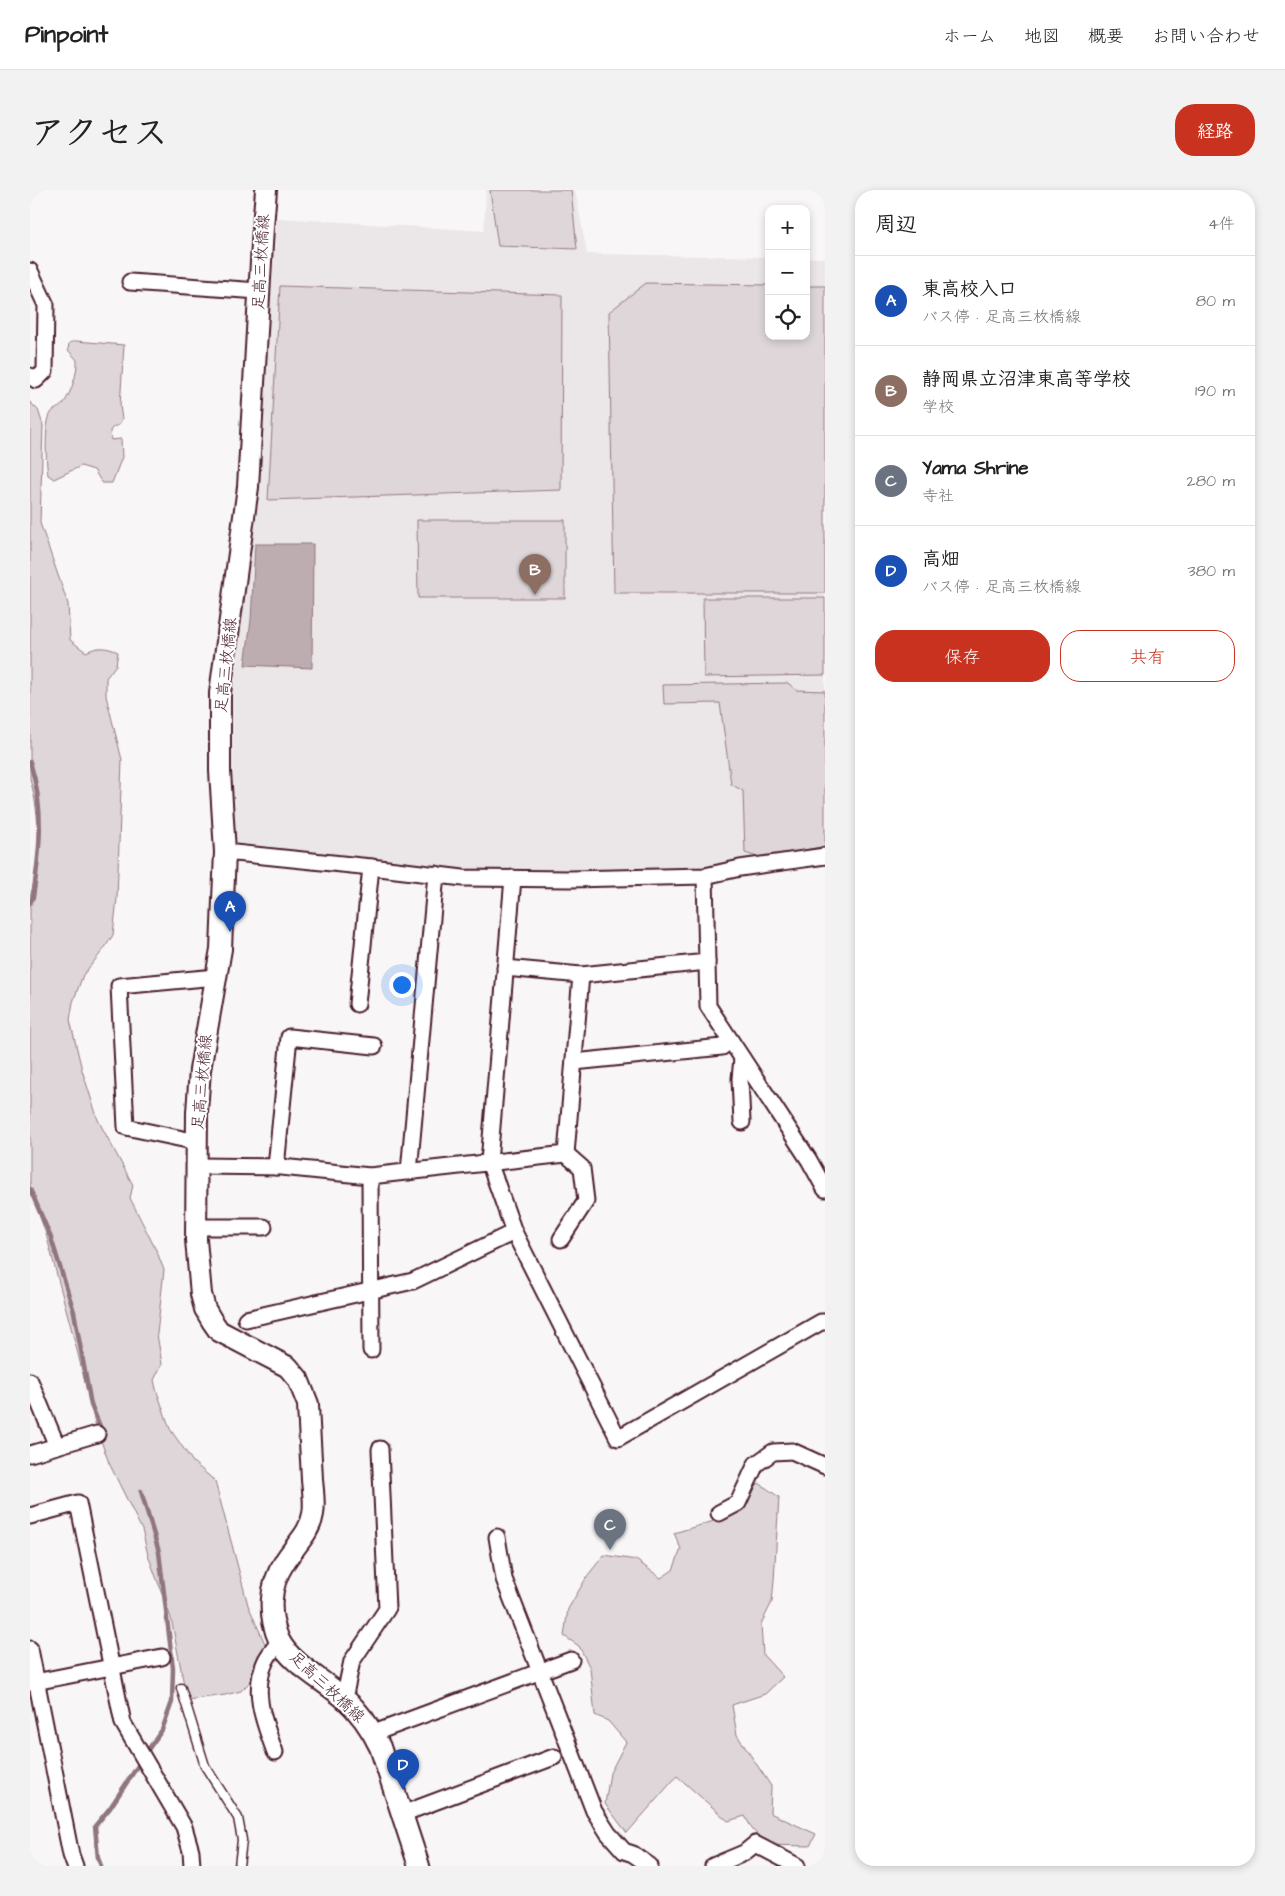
<!DOCTYPE html>
<html lang="ja">
<meta charset="utf-8">
<style>
body{margin:0;font-family:"Architects Daughter","Klee One",sans-serif;background:#f2f2f2;color:#222}
.controls{position:absolute;right:15px;top:15px;display:grid;overflow:hidden;border-radius:10px;box-shadow:0 2px 8px #0003}
.controls button{width:45px;height:45px;display:grid;place-items:center;padding:0;border:0;border-bottom:1px solid #e0e0e0;background:#fff;color:#222;font:25px sans-serif}
.you{position:absolute;left:371px;top:794px;width:18px;height:18px;margin:-12px;border:4px solid #fff;border-radius:50%;background:#1a73e8;box-shadow:0 0 0 8px #1a73e833}
.badge{display:grid;place-items:center;width:32px;height:32px;border-radius:50%;background:#c8321e;color:#fff;font-size:16px;font-weight:700}
.pin{position:absolute;translate:-50% -41px;filter:drop-shadow(0 1px 2px #0008)}
.pin::after{content:'';position:absolute;top:26px;width:18px;height:15px;background:inherit;clip-path:polygon(0 0,100% 0,50% 100%)}
.list{margin:0;padding:0;list-style:none}
h2{display:flex;justify-content:space-between;align-items:center;height:65px;margin:0;padding:0 20px;font-size:21px}
h2 small{font-size:16px;font-weight:400;color:#767676}
.list li{display:grid;grid-template-columns:32px 1fr auto;gap:15px;align-items:center;box-sizing:border-box;height:90px;padding:0 20px;border-top:1px solid #e0e0e0}
.list b{display:block;font-size:19px;white-space:nowrap}
.list p{margin:0;font-size:16px;white-space:nowrap;color:#767676}
.list em{font-size:16px;font-style:normal;color:#767676}
.actions{display:flex;gap:10px;padding:15px 20px}
.actions a{flex:1;padding:11px 0;border:1px solid #c8321e;border-radius:20px;text-align:center;font-size:18px;color:#c8321e}
.actions .main{background:#c8321e;color:#fff}
.icon{flex:none;width:28px;height:28px;fill:none;stroke:currentColor;stroke-width:2;stroke-linecap:round;stroke-linejoin:round}
.map{position:relative;flex:none;width:795px;height:1676px;overflow:hidden;border-radius:20px}
header{display:flex;align-items:center;gap:30px;box-sizing:border-box;height:70px;padding:0 25px;background:#fff;border-bottom:1px solid #e0e0e0}
header strong{font-size:24px}
nav{display:flex;gap:28px;margin-inline-start:auto;font-size:18px}
.intro{display:flex;align-items:center;justify-content:space-between;box-sizing:border-box;height:120px;padding:0 30px}
h1{margin:0;font-size:35px}
.button{padding:12px 22px;border-radius:20px;background:#c8321e;color:#fff;font-size:18px;font-weight:700}
main{display:flex;gap:30px;padding:0 30px}
aside{flex:1;background:#fff;border-radius:20px;box-shadow:0 2px 8px #0003}
.map>svg:first-child{display:block}
.built{fill:#ebe6e8}
.green{fill:#ded6d9;stroke:#947a82}
.water{fill:#bdadb0;stroke:#8f747b}
.lines{fill:none;stroke-linecap:round;stroke-linejoin:round}
.stream{stroke:#8f747b;stroke-width:4.5}
.service-casing{stroke:#4a1f2b;stroke-width:11}
.minor-casing{stroke:#4a1f2b;stroke-width:19}
.secondary-casing{stroke:#4a1f2b;stroke-width:24}
.service{stroke:#fff;stroke-width:8}
.minor{stroke:#fff;stroke-width:15}
.secondary{stroke:#fff;stroke-width:20}
.labels{text-anchor:middle;dominant-baseline:central;stroke-width:4;stroke-linejoin:round;paint-order:stroke}
.street-label{font-size:16px;fill:#4a1f2b;stroke:#fff}
</style>
<header>
<strong>Pinpoint</strong>
<nav><a>ホーム</a><a>地図</a><a>概要</a><a>お問い合わせ</a></nav>
</header>
<div class="intro"><h1>アクセス</h1><a class="button">経路</a></div>
<main>
<div class="map">
<svg width="795" height="1676" viewBox="0 0 795 1676">
<rect width="100%" height="100%" fill="#f8f6f7"/>
<filter id="ink" filterUnits="userSpaceOnUse"><feTurbulence type="fractalNoise" baseFrequency=".02" numOctaves="2"/><feDisplacementMap in="SourceGraphic" scale="10" xChannelSelector="R" yChannelSelector="G"/><feConvolveMatrix kernelMatrix="1 2 1 2 8 2 1 2 1" color-interpolation-filters="sRGB"/></filter>
<g filter="url(#ink)">
<polygon class="built" points="456,0 545,0 557,64 739,67 739,146 776,146 776,68 795,68 795,656 676,678 535,683 432,681 203,656 203,503 225,307 247,28 454,41"/>
<g class="green">
<polygon points="460,0 541,0 547,59 468,56"/>
<polygon points="616,93 739,95 739,146 776,146 776,96 795,96 795,403 584,403 579,122"/>
<polygon points="250,96 532,105 531,300 238,310"/>
<path d="M46,151l48,4 -4,61 2,13 -3,6 -6,2 -3,4 1,9 10,-1 1,18 -10,26h-10l-8,-13 -13,-4 -27,13 -6,-4c-2,-12 -4,-51 3,-62 2,-4 9,-5 12,-9 8,-10 15,-32 14,-44l-9,-10 1,-7z"/>
<path d="M0,212l8,8 5,15 -3,98 28,81 2,36 16,12c12,-6 20,-5 32,0l-2,13 -10,13v18l16,64 -5,138 -4,37 -9,14 -21,26 -10,27 -3,18 12,50 16,50 35,65 -3,13 27,54 7,18 -7,64 5,30 -8,16 2,9 14,40 23,33 22,19 33,124 18,41 -10,15 -3,18 -12,12 -16,4 -38,5 -16,-82 -23,-63 -6,-25 -33,-67 -13,-36 -19,-77 -31,-116 -16,-45v-293c12,-34 10,-83 0,-117z"/>
<polygon points="387,330 535,330 535,408 388,408"/>
<polygon points="673,408 795,408 795,485 674,487"/>
<polygon points="758,493 766,500 795,501 795,656 733,669 715,663 713,601 701,594 690,513 634,514 633,495"/>
<polygon points="729,1293 749,1307 744,1390 742,1412 731,1434 733,1465 753,1487 735,1504 702,1515 707,1545 741,1596 740,1623 786,1644 780,1656 737,1655 722,1639 715,1626 698,1631 647,1586 597,1643 575,1614 580,1583 596,1552 578,1531 565,1525 560,1478 549,1456 534,1446 538,1419 558,1385 574,1365 606,1370 631,1388 643,1380 651,1359 644,1343 694,1328"/>
</g>
<polygon class="water" points="225,354 283,354 282,478 215,475 221,430"/>
<g class="lines">
<g class="stream">
<path d="M0,572c15,47 10,88 3,135l-3,6"/>
<polyline points="0,999 21,1048 44,1122 61,1215 72,1241"/>
<polyline points="111,1301 129,1362 143,1478 142,1512 132,1540 115,1564"/>
<polyline points="71,1676 68,1668 65,1636 80,1618 111,1571"/>
</g>
<g class="service-casing">
<polyline id="service" points="151,1498 175,1576 208,1628 212,1650 209,1676"/>
</g>
<g class="minor-casing">
<g id="minor">
<polyline points="0,81 16,115 15,181 6,190 0,186"/>
<polyline points="100,92 229,101"/>
<polyline points="195,662 341,677 433,688 540,689 675,686 710,678 795,666"/>
<polyline points="675,686 678,816 779,970 795,999"/>
<polyline points="475,778 551,785 677,772"/>
<polyline points="327,814 341,677"/>
<polyline points="712,868 710,889 712,932"/>
<polyline points="544,872 692,857 700,850"/>
<polyline points="167,952 96,937 89,796 186,787"/>
<polyline points="167,976 251,977 340,986 536,964 551,785"/>
<polyline points="246,977 259,847 344,856"/>
<polyline points="379,982 406,684"/>
<polyline points="340,986 341,1160"/>
<polyline points="166,1037 234,1037"/>
<polyline points="484,1042 588,1248 791,1132 795,1132"/>
<polyline points="531,1049 556,1011 552,978 536,964"/>
<polyline points="216,1129 383,1091 484,1042 459,972 483,688"/>
<polyline points="0,1191 27,1256"/>
<polyline points="0,1264 67,1244"/>
<polyline points="689,1323 708,1313 726,1274 743,1262 762,1261 795,1276"/>
<polyline points="0,1326 48,1313 93,1533 154,1637 161,1661 162,1676"/>
<polyline points="467,1347 474,1389 564,1621 578,1643 594,1661 603,1664 620,1676"/>
<polyline points="0,1459 41,1665 45,1676"/>
<polyline points="0,1493 132,1467"/>
<polyline points="314,1509 322,1471 357,1419 350,1259"/>
<polyline points="344,1543 541,1470"/>
<path d="M245,1562c-11,-30 -24,-61 -9,-92 3,-6 9,-13 14,-19"/>
<polyline points="372,1624 524,1567"/>
<polyline points="683,1676 714,1663 725,1654 767,1676"/>
</g>
</g>
<g class="secondary-casing">
<path id="secondary" d="M236,0l-3,37 -15,260 -28,206v78l5,81 -4,97 -21,121 -3,42 -1,128 5,54 4,15 7,12 7,10 69,36 10,12 10,25c1,25 3,51 4,76 1,11 3,24 1,34 -3,20 -20,33 -29,49 -15,23 -16,52 -5,77 11,23 47,42 65,58 16,14 27,30 36,49l39,119"/>
</g>
<use href="#service" class="service"/>
<use href="#minor" class="minor"/>
<use href="#secondary" class="secondary"/>
</g>
</g>
<g class="labels">
<g class="street-label">
<text transform="translate(231 72) rotate(-87)">足高三枚橋線</text>
<text transform="translate(196 475) rotate(-84)">足高三枚橋線</text>
<text transform="translate(172 892) rotate(-85)">足高三枚橋線</text>
<text transform="translate(297 1497) rotate(43)">足高三枚橋線</text>
</g>
</g>
</svg>
<div class="controls">
<button>+</button>
<button>−</button>
<button><svg class="icon" aria-label="locate" viewBox="0 0 24 24"><circle cx="12" cy="12" r="6"/><path d="M12 2v4M12 18v4M2 12h4M18 12h4"/></svg></button>
</div>
<div class="you"></div>
<div class="pin badge" style="left:200px;top:742px;background:#1a4fb4">A</div>
<div class="pin badge" style="left:505px;top:405px;background:#8d6e63">B</div>
<div class="pin badge" style="left:580px;top:1360px;background:#6b7280">C</div>
<div class="pin badge" style="left:373px;top:1600px;background:#1a4fb4">D</div>
</div>
<aside>
<h2>周辺<small>4件</small></h2>
<ul class="list">
<li><span class="badge" style="background:#1a4fb4">A</span><div><b>東高校入口</b><p>バス停 · 足高三枚橋線</p></div><em>80 m</em></li>
<li><span class="badge" style="background:#8d6e63">B</span><div><b>静岡県立沼津東高等学校</b><p>学校</p></div><em>190 m</em></li>
<li><span class="badge" style="background:#6b7280">C</span><div><b>Yama Shrine</b><p>寺社</p></div><em>280 m</em></li>
<li><span class="badge" style="background:#1a4fb4">D</span><div><b>高畑</b><p>バス停 · 足高三枚橋線</p></div><em>380 m</em></li>
</ul>
<div class="actions"><a class="main">保存</a><a>共有</a></div>
</aside>
</main>
